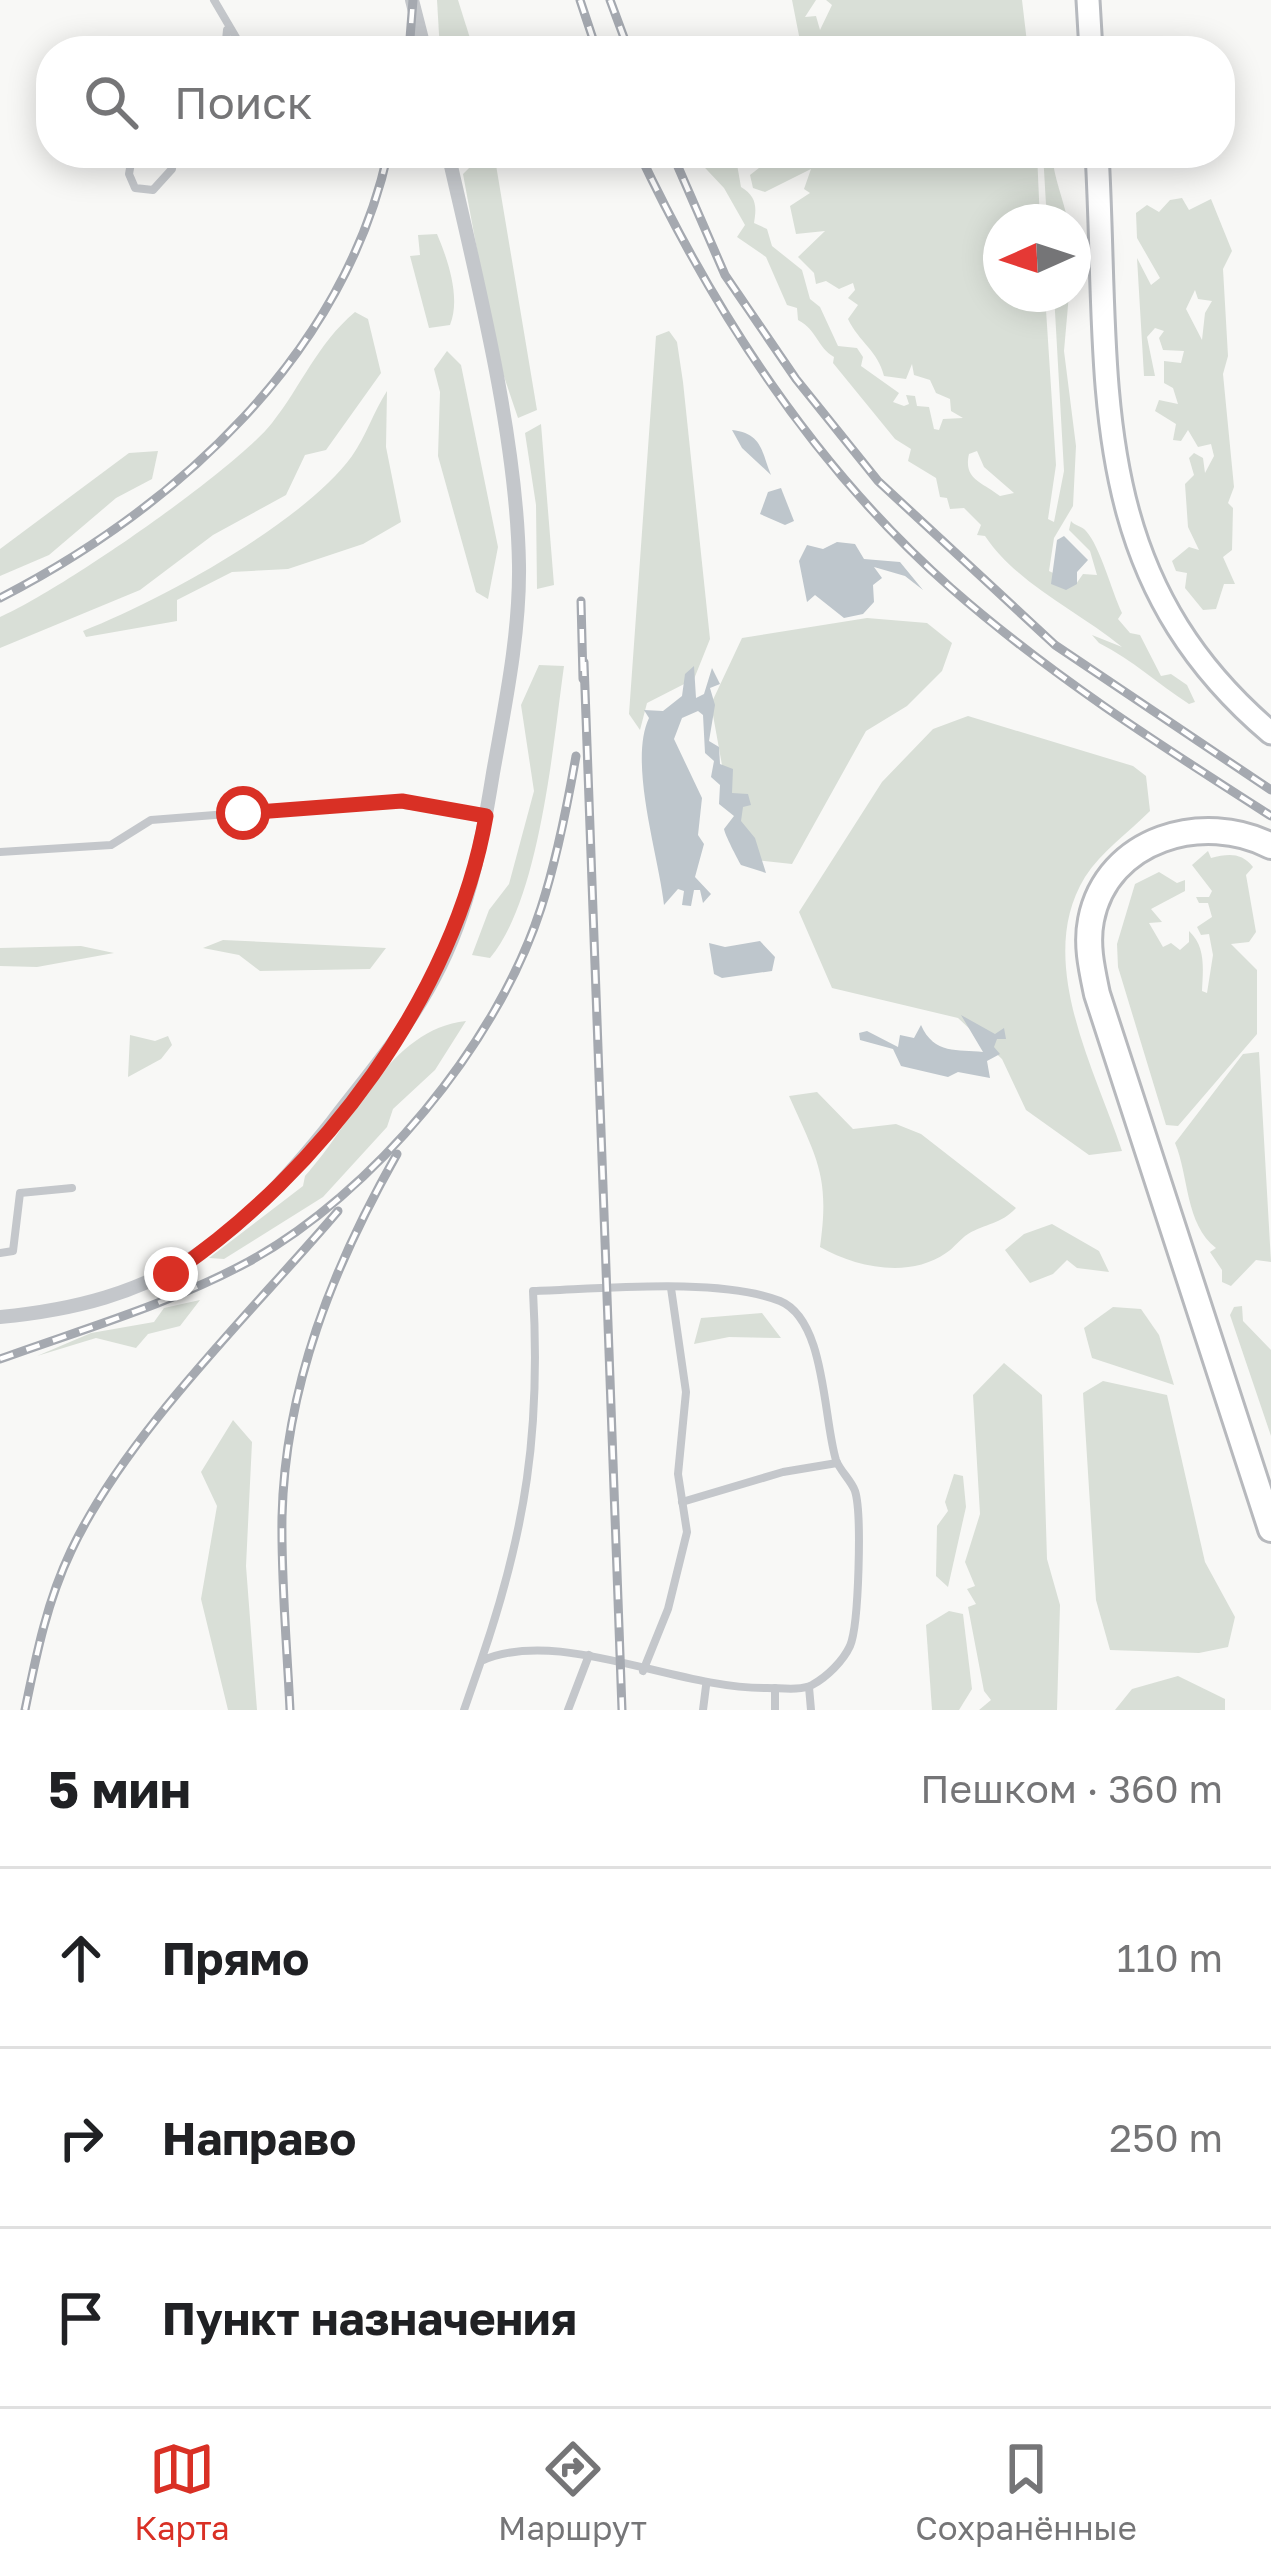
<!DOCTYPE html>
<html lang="ru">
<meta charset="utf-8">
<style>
body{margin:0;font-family:"Golos Text",sans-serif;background:#f2f2f2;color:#202124}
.compass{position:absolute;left:983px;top:204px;width:108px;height:108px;border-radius:50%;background:#fff;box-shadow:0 6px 30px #0003;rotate:267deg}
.stop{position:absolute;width:36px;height:36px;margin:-27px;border:9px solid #d93025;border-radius:50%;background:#fff}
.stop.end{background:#d93025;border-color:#fff;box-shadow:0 3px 12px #0008}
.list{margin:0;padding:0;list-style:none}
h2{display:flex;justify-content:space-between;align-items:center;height:156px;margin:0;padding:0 48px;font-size:51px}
h2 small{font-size:39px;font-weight:400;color:#757577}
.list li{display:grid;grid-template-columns:78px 1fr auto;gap:36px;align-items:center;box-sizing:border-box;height:180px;padding:0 48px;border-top:3px solid #e0e0e0}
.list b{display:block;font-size:45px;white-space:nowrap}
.list em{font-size:39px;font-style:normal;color:#757577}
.icon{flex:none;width:66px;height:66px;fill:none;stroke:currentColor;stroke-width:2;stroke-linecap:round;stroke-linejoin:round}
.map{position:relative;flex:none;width:1271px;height:1710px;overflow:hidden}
.search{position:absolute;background:#fff;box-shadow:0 6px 30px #0003;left:36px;right:36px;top:36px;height:132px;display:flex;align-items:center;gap:30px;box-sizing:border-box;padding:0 42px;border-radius:48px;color:#757577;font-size:45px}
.sheet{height:696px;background:#fff}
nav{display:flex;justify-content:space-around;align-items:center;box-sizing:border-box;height:168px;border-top:3px solid #e0e0e0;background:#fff;font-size:33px;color:#757577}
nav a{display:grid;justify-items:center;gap:6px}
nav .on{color:#d93025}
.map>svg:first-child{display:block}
.green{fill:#d9dfd7;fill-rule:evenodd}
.water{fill:#bec6cc}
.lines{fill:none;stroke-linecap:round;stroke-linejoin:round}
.secondary-casing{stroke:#b7babf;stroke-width:27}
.trunk-casing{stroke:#b7b9bd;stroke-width:30}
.service{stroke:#c4c7cb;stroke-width:8}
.minor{stroke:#c4c7cb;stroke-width:14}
.secondary{stroke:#fff;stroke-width:21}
.trunk{stroke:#fff;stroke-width:24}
.rail-casing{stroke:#a5a9b0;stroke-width:9}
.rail{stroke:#fff;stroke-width:4.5;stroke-dasharray:14;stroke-linecap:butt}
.route{stroke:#d93025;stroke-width:15}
</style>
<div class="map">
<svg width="1271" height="1710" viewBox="0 0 1271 1710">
<rect width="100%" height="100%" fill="#f8f8f6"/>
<g class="green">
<polygon points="437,0 458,0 474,51 440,51"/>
<polygon points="792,0 816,0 805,17 816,16 820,30 832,5 826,0 1022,0 1028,51 802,51"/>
<polygon points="473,153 494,153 537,410 518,418 496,353 463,174 476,161"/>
<path d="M691,153h44l6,34c15,9 16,19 13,36l13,6 5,17 30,24 8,29 10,8 18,39 19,2 6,9 -2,9 38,27 -6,9 11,4 5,-2 -3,-9 9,1 2,10 12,1 5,22 5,1 4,-11 20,-1 -12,-7 -1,-12 -14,-6 -6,-13 -16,-5 -2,-11 -6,15 -22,-3c-6,-25 -25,-34 -36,-57l10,-14 -10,-7 7,-8 -2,-7 -14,6 -13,-8 -10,3 -2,-11 -16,-16 27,-26 -29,3 -6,-28 20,-13 -6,-4 7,-20 -46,23 -12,-4 -3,-13 28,-22h259l3,69h-39v72h44l11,171 -8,54 6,3 10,-51 -10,-177h15l-5,57 12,95 -3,60 -19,32 -5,33 27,13 7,-10 14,1 -7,-24 -21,-21 2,-9c4,5 11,5 15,10 14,15 26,61 36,82l-4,6 12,14 10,2 21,41 10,-2 16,11 8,17 -6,2c-31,-20 -56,-44 -90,-61l-7,-8 30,12c-44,-36 -104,-62 -137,-111l-8,-1 4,-10 -17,-17 -14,1 -3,-11 -7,-1 -4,-19 -28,-17 3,-12 -16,-10 -62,-76 1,-6c-17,-10 -17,-27 -36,-37l-1,-12 -10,-3 -21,-48 -29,-20 8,-12 -21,-37zM977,451l7,16 30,26 -14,3c-17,-14 -37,-16 -31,-42z"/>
<path d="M1043,153h9c2,27 11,44 16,69h-21z"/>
<path d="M1182,198l7,12 22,-11 21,52 -9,18 5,87 -5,18 11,113 -6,16 5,5 -1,42 -9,7 12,27h-11l-8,25 -13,1 -18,-22 2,-15 -11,-2 -4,-10 17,-14 10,3 -11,-23 -3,-43 9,-9 -5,-17 5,-5 9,5 2,15 9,-17 -3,-12 -13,3 -10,-17 -7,11 -8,-1 3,-16 -21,-13 4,-11 19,4 -5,-16 -9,-5v-22l17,2 3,-12 -21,-1 -4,-12 5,-7 -9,-3 -8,9 8,39h-11l-7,-118 14,27 9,-7 -23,-40 -1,-25 11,-8 12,7 11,-12zM1195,290l3,9 14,2 -7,12 -3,27 -16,-31z"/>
<path d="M437,234c11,26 24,64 13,91l-21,3 -19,-72 10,-1 -2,-20z"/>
<path d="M355,312l13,7 13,54 -55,77 -21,5 -19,40 -73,40 -73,55 -140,58v-31c58,-25 234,-146 272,-194 30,-38 45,-79 83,-111z"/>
<polygon points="669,331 677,342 683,382 710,639 694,679 647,703 640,730 629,714 656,336"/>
<polygon points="447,351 461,365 498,547 488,599 476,592 438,456 440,392 434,369"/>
<path d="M387,391l-1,56 15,75 -38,22 -75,25 -56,3 -55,28v21l-91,16 -3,-6c78,-31 219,-107 269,-175 14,-20 22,-45 35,-65z"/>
<polygon points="541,424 554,585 537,589 536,505 525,433"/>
<polygon points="158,451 152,479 116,498 49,555 0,576 0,549 129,453"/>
<polygon points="867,618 927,623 952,643 942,671 907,706 866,731 792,864 756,860 729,804 711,704 742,638"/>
<path d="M539,665l25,1c-11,78 -24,233 -74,292l-18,-3 17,-45 20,-26 25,-93 -13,-86z"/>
<path d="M968,716l165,50 13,10 4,35c-22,22 -48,40 -65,66 -51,83 10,192 37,274l-33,4 -63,-45 -24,-51 -44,-41 -126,-30 -33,-76 83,-130 51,-53z"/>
<path d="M1208,851l3,7c17,-4 30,-6 42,9l-7,8 10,57 -7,10 -18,2 26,26v64l-79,92 -12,-1 -48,-158 -1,-23 18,-60 24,-12 18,11 8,-3v11l-34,18 11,13 -13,1 14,24 8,-4 9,7 9,-8v-11c17,16 14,37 13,60l5,2 6,-38 -4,-21 -8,1 -4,-8 15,-10 -4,-14h-9l-3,-6h13l3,-6 -20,-26z"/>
<polygon points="223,940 386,948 370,969 260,971 239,955 203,948"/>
<polygon points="81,946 114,953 37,967 0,966 0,948"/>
<path d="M466,1021l-31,49 -42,39 -6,18 -64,70 -99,62 -15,-1 94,-72 2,-10c49,-53 84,-147 161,-155z"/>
<polygon points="130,1035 155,1041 168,1036 172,1045 161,1059 128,1077"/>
<path d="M1259,1052l12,210 -15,-2 -25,26 -9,-4v-12l-12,-18 6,-4c-31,-24 -27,-72 -41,-105l68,-89z"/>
<path d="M817,1092l36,37 43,-5 25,10 95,74c-16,17 -30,15 -48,26 -8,5 -14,14 -22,19 -37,26 -91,14 -126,-6 10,-71 -3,-88 -31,-151z"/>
<polygon points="1052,1224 1099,1251 1109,1272 1077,1268 1067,1260 1053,1274 1030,1283 1005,1250 1024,1234"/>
<polygon points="200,1300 180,1326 148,1334 136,1348 96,1338 37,1356 91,1333 154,1322 164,1308"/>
<polygon points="1242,1306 1243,1321 1271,1350 1271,1436 1230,1315 1234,1307"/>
<polygon points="1113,1307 1141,1309 1159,1335 1174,1385 1092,1358 1084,1328"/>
<polygon points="762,1313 781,1338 729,1337 694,1344 701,1318"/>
<polygon points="1004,1363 1042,1395 1047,1559 1060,1605 1057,1710 979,1710 991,1700 984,1691 968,1607 976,1604 967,1589 975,1586 965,1562 980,1514 973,1395"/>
<polygon points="1103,1381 1167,1395 1205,1562 1235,1617 1228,1647 1199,1653 1110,1650 1096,1600 1083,1393"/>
<polygon points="233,1420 252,1442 246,1566 257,1710 228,1710 201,1599 217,1506 201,1472"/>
<polygon points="954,1474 963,1476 966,1507 948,1587 936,1576 937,1526 948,1511 945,1502"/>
<polygon points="949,1611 963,1614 972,1689 959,1710 932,1710 926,1625"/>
<polygon points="1178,1676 1225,1699 1225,1710 1115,1710 1132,1689"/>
</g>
<g class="water">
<path d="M732,430c31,3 30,24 39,45l-29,-27z"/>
<polygon points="781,488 794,521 785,525 760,514 768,492"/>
<polygon points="1064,536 1088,560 1077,572 1077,584 1066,590 1051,584 1057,540"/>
<polygon points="837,542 855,544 864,559 900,562 923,590 905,576 874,567 882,578 873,585 874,602 863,614 844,618 815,595 807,602 799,561 807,545 823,549"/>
<path d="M694,666l2,32 8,-4 8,-26 8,16 -10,4 5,17 -6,36 10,6 1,17 13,5 -1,24 16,1 3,11 -8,2 -2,14 14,17 11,35 -25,-8c-4,-7 -16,-30 -17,-36l10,-13 -15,-12 1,-19 -9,-8 3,-16 -9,-8 -2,-38 -5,-4 -16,7 -8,21 28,59 -4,37 6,9 -9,33 16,17 -8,9 -3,-13h-6l-3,16 -9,-1 2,-14 -6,-2 -14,16c-5,-48 -36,-143 -15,-187l-5,-8 19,1 19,-15 3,-22z"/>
<polygon points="760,941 775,957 772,971 722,978 714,974 709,943 725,947"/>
<path d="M961,1015l34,19 9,-6 2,11h-9l-3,8 6,7 -13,7 3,17 -32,-6 -10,5 -47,-11 -8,-17 -33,-9 -1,-7 8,-2 31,16 2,-12 14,3 7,-13c13,30 37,24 62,27z"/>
</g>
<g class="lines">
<g class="secondary-casing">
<g id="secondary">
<polyline points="1088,0 1091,51"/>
<path d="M1097,153c13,226 -16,419 174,580"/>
</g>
</g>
<g class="trunk-casing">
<path id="trunk" d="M1271,846c-67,-35 -164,-8 -180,74 -5,25 1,50 6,74l174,535"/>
</g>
<g class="service">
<polyline points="214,0 244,51"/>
<polyline points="225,51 227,30"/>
<polyline points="140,153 132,157 129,174 135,188 153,190 172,169 173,153"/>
<polyline points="233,153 275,153"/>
<polyline points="0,852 111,845 151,820 379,802 485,815"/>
<polyline points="0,1253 13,1251 20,1193 72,1188"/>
<polyline points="682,1502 783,1472 837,1463"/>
<polyline points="643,1671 668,1609 687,1532 678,1474 686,1392 671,1288"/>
<polyline points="809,1687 811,1710"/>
<polyline points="775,1688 775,1710"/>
<path d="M464,1710l17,-49c78,-35 194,28 286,27 14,0 33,3 45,-3 15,-8 31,-24 38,-39 9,-21 12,-133 5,-155 -4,-11 -15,-20 -19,-31 -13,-42 -10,-140 -56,-159 -60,-24 -181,-12 -247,-10 8,139 -7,239 -52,370"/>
<polyline points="568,1710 589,1655"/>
<polyline points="703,1710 706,1686"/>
</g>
<g class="minor">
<polyline points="412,0 425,51"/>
<path d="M0,1317c159,-15 234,-72 332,-195 33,-43 69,-85 96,-133 39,-67 53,-141 65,-216 12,-68 27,-139 26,-208 -2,-129 -42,-285 -71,-412"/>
</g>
<use href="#secondary" class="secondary"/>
<use href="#trunk" class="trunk"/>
<g class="rail-casing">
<g id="rail">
<polyline points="580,0 597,51"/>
<polyline points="610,0 629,51"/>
<polyline points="409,51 413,0"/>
<path d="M639,153c77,163 176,315 312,435 99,87 209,157 320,228"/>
<polyline points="672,153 725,275 796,379 878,481 1055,645 1271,790"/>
<path d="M0,598c177,-91 343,-242 388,-445"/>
<polyline points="581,601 583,679"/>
<polyline points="584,662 622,1710"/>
<path d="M0,1359c83,-30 170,-55 248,-97 125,-68 249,-218 293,-354 16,-49 26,-101 35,-152"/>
<path d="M25,1710c11,-54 22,-109 46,-159 55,-118 182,-240 267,-340"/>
<path d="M290,1710c-3,-64 -9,-129 -8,-193 3,-131 51,-250 115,-363"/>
</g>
</g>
<use href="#rail" class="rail"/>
</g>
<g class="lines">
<path class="route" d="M171,1274c150,-101 284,-279 315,-458l-84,-15 -159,12"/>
</g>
</svg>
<svg class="compass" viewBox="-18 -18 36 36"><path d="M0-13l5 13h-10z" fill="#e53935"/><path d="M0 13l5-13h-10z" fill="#757577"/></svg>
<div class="stop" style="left:243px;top:813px"></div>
<div class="stop end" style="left:171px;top:1274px"></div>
<div class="search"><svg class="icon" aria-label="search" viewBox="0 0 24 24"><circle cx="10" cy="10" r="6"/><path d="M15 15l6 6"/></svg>Поиск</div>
</div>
<section class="sheet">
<h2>5 мин<small>Пешком · 360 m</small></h2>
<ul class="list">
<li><svg class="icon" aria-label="ahead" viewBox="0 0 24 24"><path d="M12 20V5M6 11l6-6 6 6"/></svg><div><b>Прямо</b></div><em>110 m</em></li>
<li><svg class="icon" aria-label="right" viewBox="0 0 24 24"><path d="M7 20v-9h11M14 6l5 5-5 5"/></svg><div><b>Направо</b></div><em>250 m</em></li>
<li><svg class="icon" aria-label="arrive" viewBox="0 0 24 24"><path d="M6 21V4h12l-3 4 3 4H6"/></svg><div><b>Пункт назначения</b></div></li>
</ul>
</section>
<nav>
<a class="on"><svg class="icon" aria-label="map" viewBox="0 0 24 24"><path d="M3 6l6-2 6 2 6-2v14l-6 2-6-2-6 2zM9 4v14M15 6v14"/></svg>Карта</a>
<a><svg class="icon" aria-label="directions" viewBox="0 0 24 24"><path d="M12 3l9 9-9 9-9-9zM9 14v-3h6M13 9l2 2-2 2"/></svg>Маршрут</a>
<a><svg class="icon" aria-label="saved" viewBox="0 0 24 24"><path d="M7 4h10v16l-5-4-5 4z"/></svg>Сохранённые</a>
</nav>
